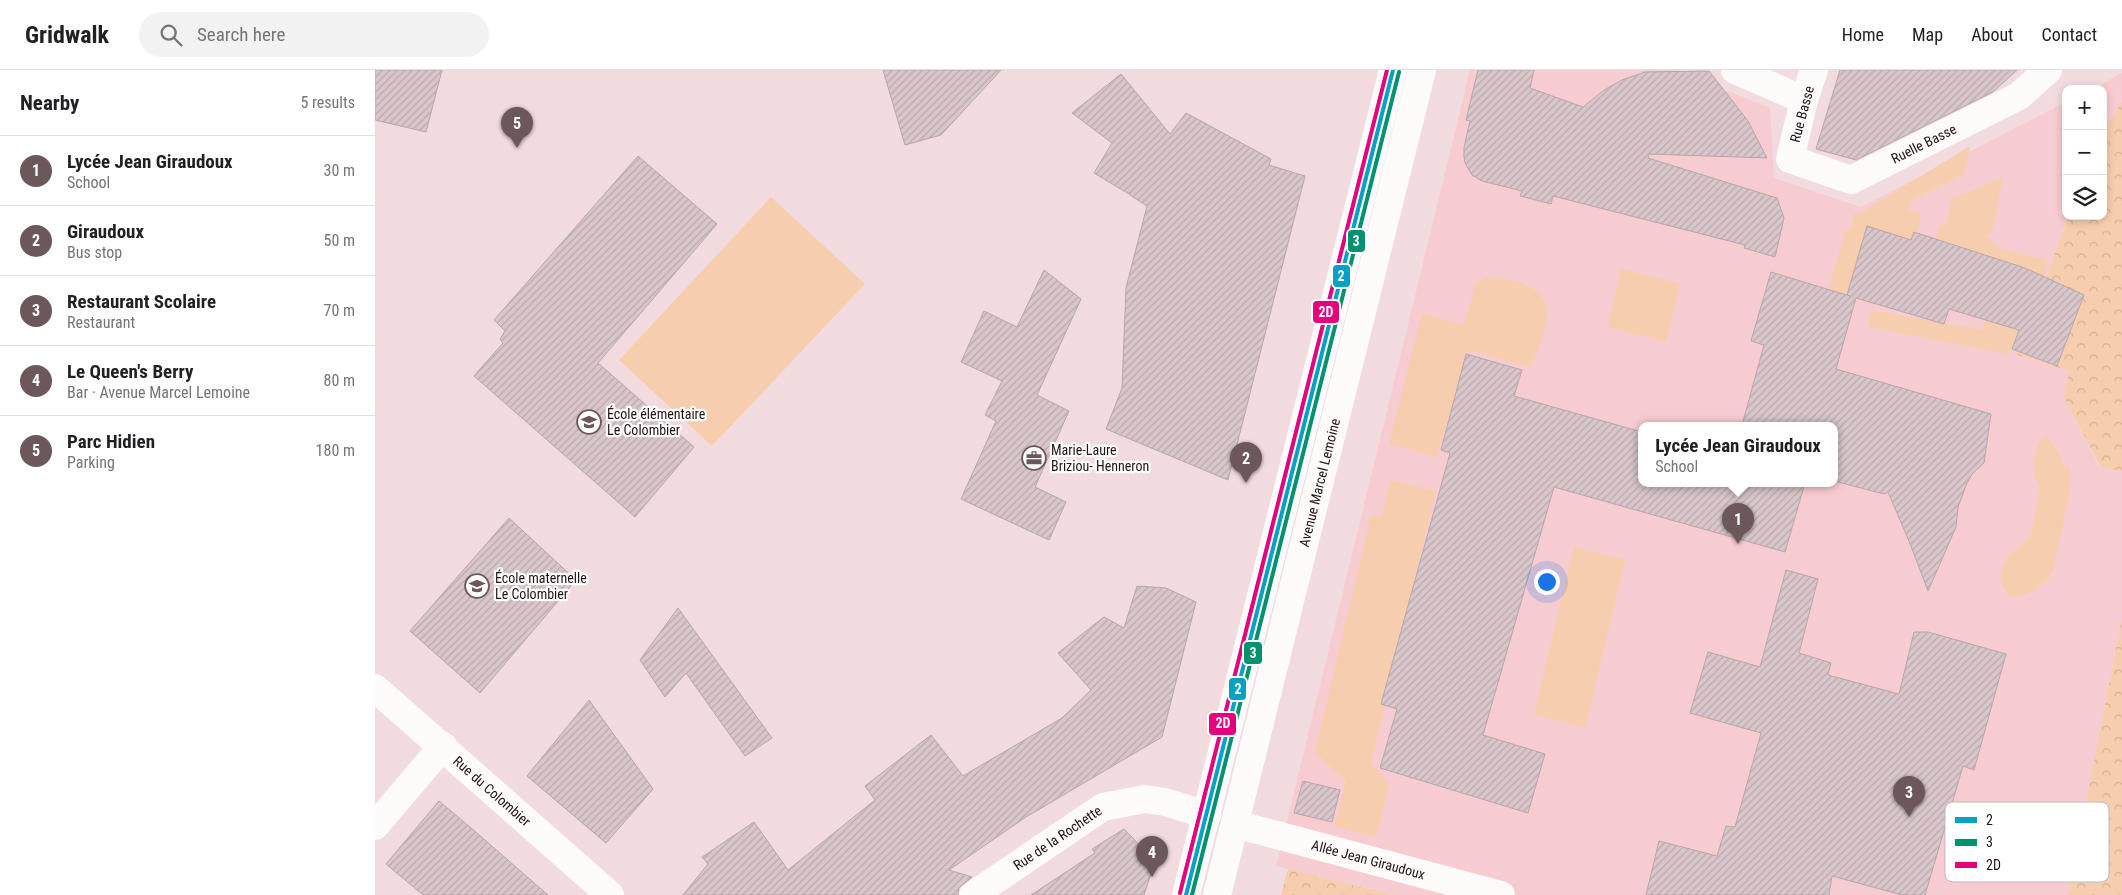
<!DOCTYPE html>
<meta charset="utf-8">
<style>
body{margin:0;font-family:"Roboto Condensed",sans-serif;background:#f2f2f2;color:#202124}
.controls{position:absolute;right:15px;top:15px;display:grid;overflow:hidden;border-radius:10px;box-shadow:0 2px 8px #0003}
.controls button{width:45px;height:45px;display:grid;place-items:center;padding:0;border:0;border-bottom:1px solid #e0e0e0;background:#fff;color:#202124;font:25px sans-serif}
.you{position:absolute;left:1171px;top:511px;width:18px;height:18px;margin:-12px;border:4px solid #fff;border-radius:50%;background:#1a73e8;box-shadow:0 0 0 8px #1a73e833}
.badge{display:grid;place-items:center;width:32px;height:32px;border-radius:50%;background:#6c585b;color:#fff;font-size:16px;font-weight:700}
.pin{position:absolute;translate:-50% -41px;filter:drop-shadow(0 1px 2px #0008)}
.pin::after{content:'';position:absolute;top:26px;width:18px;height:15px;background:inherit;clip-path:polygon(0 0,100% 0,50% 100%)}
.popup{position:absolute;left:1263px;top:352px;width:200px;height:65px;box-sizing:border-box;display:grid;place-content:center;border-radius:10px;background:#fff;filter:drop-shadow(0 1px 4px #0005);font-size:16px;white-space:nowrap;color:#757577}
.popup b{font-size:19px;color:#202124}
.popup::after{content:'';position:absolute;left:50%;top:100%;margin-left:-10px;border:10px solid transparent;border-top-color:#fff}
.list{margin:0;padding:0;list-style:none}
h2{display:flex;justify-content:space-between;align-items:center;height:65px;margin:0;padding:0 20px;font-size:21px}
h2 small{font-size:16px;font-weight:400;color:#757577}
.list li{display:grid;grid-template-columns:32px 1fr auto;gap:15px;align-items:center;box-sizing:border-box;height:70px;padding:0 20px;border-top:1px solid #e0e0e0}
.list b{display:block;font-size:19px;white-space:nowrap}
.list p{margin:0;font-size:16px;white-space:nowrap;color:#757577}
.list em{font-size:16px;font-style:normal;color:#757577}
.icon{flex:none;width:28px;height:28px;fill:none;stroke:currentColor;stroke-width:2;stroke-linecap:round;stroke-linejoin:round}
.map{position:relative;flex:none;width:1747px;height:825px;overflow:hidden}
header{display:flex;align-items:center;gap:30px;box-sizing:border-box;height:70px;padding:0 25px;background:#fff;border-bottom:1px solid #e0e0e0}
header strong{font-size:24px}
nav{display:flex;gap:28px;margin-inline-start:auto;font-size:18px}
.search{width:350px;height:45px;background:#f2f2f2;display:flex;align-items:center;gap:12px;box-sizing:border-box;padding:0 18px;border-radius:28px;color:#757577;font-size:19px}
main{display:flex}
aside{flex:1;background:#fff}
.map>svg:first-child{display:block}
.built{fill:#f7ccd1;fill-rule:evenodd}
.green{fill:#f6cead}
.park{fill:url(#park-crowns)}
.building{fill:url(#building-hatch);stroke:#b7a5aa}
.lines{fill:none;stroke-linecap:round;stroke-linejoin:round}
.street{stroke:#fdfafa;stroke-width:28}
.secondary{stroke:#fdfafa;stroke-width:28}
.bus-1-casing{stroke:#fff;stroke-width:8}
.bus-2-casing{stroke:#fff;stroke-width:8}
.bus-3-casing{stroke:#fff;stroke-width:8}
.bus-1{stroke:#02a1c5;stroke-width:4}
.bus-2{stroke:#009270;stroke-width:4}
.bus-3{stroke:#e5007d;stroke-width:4}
.labels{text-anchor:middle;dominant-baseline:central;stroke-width:4.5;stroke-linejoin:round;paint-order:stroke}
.street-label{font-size:14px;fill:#241215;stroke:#fff}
.poi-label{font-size:14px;fill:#241215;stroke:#fff;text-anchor:start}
.key{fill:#fff;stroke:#bdb8b9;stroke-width:1}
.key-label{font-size:14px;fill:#241215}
.line-badge{stroke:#fff;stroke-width:2}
.badge-label{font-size:14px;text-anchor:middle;font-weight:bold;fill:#fff}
</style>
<header>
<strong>Gridwalk</strong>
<div class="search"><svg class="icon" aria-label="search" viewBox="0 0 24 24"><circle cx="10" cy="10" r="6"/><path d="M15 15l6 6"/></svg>Search here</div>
<nav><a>Home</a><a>Map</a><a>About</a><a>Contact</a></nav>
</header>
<main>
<aside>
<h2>Nearby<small>5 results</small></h2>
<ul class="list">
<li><span class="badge">1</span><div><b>Lycée Jean Giraudoux</b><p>School</p></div><em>30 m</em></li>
<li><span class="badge">2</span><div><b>Giraudoux</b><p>Bus stop</p></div><em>50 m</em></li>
<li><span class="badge">3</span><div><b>Restaurant Scolaire</b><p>Restaurant</p></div><em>70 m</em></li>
<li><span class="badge">4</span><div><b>Le Queen's Berry</b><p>Bar · Avenue Marcel Lemoine</p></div><em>80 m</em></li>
<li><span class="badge">5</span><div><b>Parc Hidien</b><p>Parking</p></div><em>180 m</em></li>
</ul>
</aside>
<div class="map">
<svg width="1747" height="825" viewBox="0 0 1747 825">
<defs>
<pattern id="park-crowns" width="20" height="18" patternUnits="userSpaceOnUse" patternTransform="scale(1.25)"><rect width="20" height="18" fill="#f6cead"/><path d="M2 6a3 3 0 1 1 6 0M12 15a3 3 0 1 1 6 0" fill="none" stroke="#d3b094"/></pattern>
<pattern id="building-hatch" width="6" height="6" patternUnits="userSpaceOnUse" patternTransform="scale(1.25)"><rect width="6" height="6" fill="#d8c6ca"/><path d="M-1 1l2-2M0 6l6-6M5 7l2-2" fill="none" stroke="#b9a9ad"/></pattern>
</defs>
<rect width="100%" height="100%" fill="#f2dbde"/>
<g class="built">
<path d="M1095,0h206l94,38 4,70 87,29 205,-105v114h3l-52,139 53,16 -6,26 35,69 23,6v145l-54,278h-675l-117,-29zM1267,355h192v58h-192z"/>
<polygon points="1747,3 1747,31 1728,65 1728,19 1717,19"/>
</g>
<g class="green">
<polygon points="1595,76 1589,105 1534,132 1533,140 1546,142 1540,175 1478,226 1453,222 1470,162 1477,156 1479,143 1484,144"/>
<polygon points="1628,108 1617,163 1610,166 1625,179 1673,190 1668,208 1662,208 1634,284 1493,257 1496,240 1607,260 1627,200 1560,179 1563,157 1572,152 1576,129"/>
<polygon points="396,127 490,214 337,376 244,290"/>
<polygon points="1246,199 1305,214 1291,272 1233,257"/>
<path d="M1111,208c22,-1 62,6 61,36 0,18 -9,36 -16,53l-62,-17 -32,107 -48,-13 33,-131 42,12 12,-43z"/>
<path d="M1671,366l12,15 5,14 7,3v21l-16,78c-7,19 -25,30 -44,30l-9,-15 1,-13 6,-13 20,-17 4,-7 8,-46 -5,-9 -1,-15 4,-17 5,-8z"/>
<polygon points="1016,410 1061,421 996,693 1014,714 1001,767 960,757 971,711 940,682 996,446 1006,447"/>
<polygon points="1199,477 1250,490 1210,658 1159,644"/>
</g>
<g class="park">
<polygon points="1747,31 1747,402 1725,396 1689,327 1694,301 1642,285 1694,146 1728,146 1728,65"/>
<polygon points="1747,547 1747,825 1693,825"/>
<polygon points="913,799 1018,825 906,825"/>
</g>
<g class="building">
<polygon points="0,0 67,0 51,62 0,50"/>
<polygon points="508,0 626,0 566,65 530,75"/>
<polygon points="1103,0 1159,0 1155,18 1208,37 1229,20 1247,10 1270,2 1334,1 1373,51 1392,88 1274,84 1273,88 1402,128 1409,148 1400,187 1369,178 1370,175 1178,126 1176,134 1145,126 1147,121 1107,111 1097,105 1090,93 1089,87 1089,77 1095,51 1091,50"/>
<polygon points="1465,0 1642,0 1618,22 1481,90 1441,79"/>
<polygon points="746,4 795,64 811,43 896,89 894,95 930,106 853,410 731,359 747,318 751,218 772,136 755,125 755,122 754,124 719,103 737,73 697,43"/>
<polygon points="263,86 342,154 223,293 319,377 260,447 99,306 128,273 125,269 130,261 119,250"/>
<polygon points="1492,156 1536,170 1539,162 1650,198 1709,225 1682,296 1637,279 1644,260 1574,239 1569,254 1481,228 1461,299 1616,344 1609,393 1597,404 1592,413 1583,437 1581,457 1553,521 1534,471 1513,422 1509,424 1459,411 1459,355 1367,355 1389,275 1376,271 1396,202 1475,226 1472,225"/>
<polygon points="669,200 706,229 662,325 694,341 660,417 691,432 674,470 586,429 621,351 610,345 627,311 586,292 609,241 642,257"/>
<polygon points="1091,284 1147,300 1139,326 1267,362 1267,413 1430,413 1410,482 1179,417 1108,665 1170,684 1153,743 1005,698 1022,639 1006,634 1075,383 1066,380"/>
<polygon points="134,448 201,510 105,623 35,561"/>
<polygon points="1411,500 1443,509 1424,583 1456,593 1453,605 1524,624 1539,562 1553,562 1631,584 1599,700 1588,696 1550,825 1527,825 1457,806 1454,825 1271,825 1284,771 1342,786 1351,756 1360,757 1386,663 1315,643 1333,582 1385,597"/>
<polygon points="762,516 791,518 821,532 787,667 651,747 574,800 597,807 584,818 583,825 308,825 333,794 327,787 379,752 413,800 500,730 490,716 556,665 588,706 687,648 716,620 683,583 729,547 749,558"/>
<polygon points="303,538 397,668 370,686 311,603 290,627 265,590"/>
<polygon points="214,630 278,719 231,773 152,706"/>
<polygon points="928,711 965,720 957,752 919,743"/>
<polygon points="64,731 95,757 173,825 48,825 11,794"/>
<polygon points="749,759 780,791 769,825 656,825 720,783 717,779"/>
</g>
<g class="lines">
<g class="street">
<polyline points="1360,0 1429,30"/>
<path id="s1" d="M1439,0l-10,30 -14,59 61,21 168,-84 29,-26"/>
<path id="s2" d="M0,618l235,207"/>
<path id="s3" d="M860,754l266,71"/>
<polyline points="0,756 68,676"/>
<path id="s4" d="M598,825l130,-88 42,-8 20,3 42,13"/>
</g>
<g class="secondary">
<polyline points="811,825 1018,0"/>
<path id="s5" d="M842,825l205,-825"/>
</g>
<g class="bus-1-casing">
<polyline id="bus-1" points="811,825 1018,0"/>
</g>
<g class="bus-2-casing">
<polyline id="bus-2" points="817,825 1024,2"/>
</g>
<g class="bus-3-casing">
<polyline id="bus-3" points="805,823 1012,0"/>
</g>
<use href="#bus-1" class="bus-1"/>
<use href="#bus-2" class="bus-2"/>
<use href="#bus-3" class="bus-3"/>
</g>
<defs>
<g id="school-ring" transform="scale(1.25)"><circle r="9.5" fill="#fff" stroke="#6c585b" stroke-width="1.5"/><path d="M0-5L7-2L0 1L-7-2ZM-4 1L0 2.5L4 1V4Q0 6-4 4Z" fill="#6c585b"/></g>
<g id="office-ring" transform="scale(1.25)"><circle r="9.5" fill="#fff" stroke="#6c585b" stroke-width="1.5"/><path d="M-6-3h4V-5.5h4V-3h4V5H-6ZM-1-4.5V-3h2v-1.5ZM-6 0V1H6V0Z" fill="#6c585b"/></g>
</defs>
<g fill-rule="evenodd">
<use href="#school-ring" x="214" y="352"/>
<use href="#office-ring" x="659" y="388"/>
<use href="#school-ring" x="102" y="516"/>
</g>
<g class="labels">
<g class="street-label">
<text transform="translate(1427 44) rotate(-75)">Rue Basse</text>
<text stroke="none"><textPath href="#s1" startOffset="238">Ruelle Basse</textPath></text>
<text stroke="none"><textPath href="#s5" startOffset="425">Avenue Marcel Lemoine</textPath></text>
<text stroke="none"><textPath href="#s2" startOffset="156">Rue du Colombier</textPath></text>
<text stroke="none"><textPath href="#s4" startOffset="102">Rue de la Rochette</textPath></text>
<text stroke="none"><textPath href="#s3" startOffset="138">Allée Jean Giraudoux</textPath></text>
</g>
<g class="poi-label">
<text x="232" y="344">École élémentaire<tspan x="232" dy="16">Le Colombier</tspan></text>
<text x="676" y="380">Marie-Laure<tspan x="676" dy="16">Briziou- Henneron</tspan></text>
<text x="120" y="508">École maternelle<tspan x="120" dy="16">Le Colombier</tspan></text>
</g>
</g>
<rect x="1570" y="732" width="164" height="80" rx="8" class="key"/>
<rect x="1580" y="747" width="22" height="6" fill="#02a1c5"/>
<rect x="1580" y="769" width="22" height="7" fill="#009270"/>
<rect x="1580" y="792" width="22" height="6" fill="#e5007d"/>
<g class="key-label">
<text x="1611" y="755">2</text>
<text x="1611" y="777">3</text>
<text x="1611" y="800">2D</text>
</g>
<g class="line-badge">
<rect x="972" y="159" width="19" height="24" rx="5" fill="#009270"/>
<rect x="957" y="194" width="19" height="24" rx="5" fill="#02a1c5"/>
<rect x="937" y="230" width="28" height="24" rx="5" fill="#e5007d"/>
<rect x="868" y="571" width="20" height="24" rx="5" fill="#009270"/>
<rect x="853" y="607" width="19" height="24" rx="5" fill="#02a1c5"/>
<rect x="833" y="642" width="29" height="24" rx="5" fill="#e5007d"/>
</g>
<g class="badge-label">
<text x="981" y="176">3</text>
<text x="966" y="211">2</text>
<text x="951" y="247">2D</text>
<text x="878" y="588">3</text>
<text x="863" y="624">2</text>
<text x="848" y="658">2D</text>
</g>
</svg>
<div class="controls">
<button>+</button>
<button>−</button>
<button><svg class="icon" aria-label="layers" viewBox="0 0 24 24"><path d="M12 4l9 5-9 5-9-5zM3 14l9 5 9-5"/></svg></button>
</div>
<div class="you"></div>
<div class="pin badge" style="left:1363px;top:474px">1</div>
<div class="popup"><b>Lycée Jean Giraudoux</b>School</div>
<div class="pin badge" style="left:871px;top:413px">2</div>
<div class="pin badge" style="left:1534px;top:747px">3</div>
<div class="pin badge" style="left:777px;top:807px">4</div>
<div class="pin badge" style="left:142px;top:78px">5</div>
</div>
</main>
